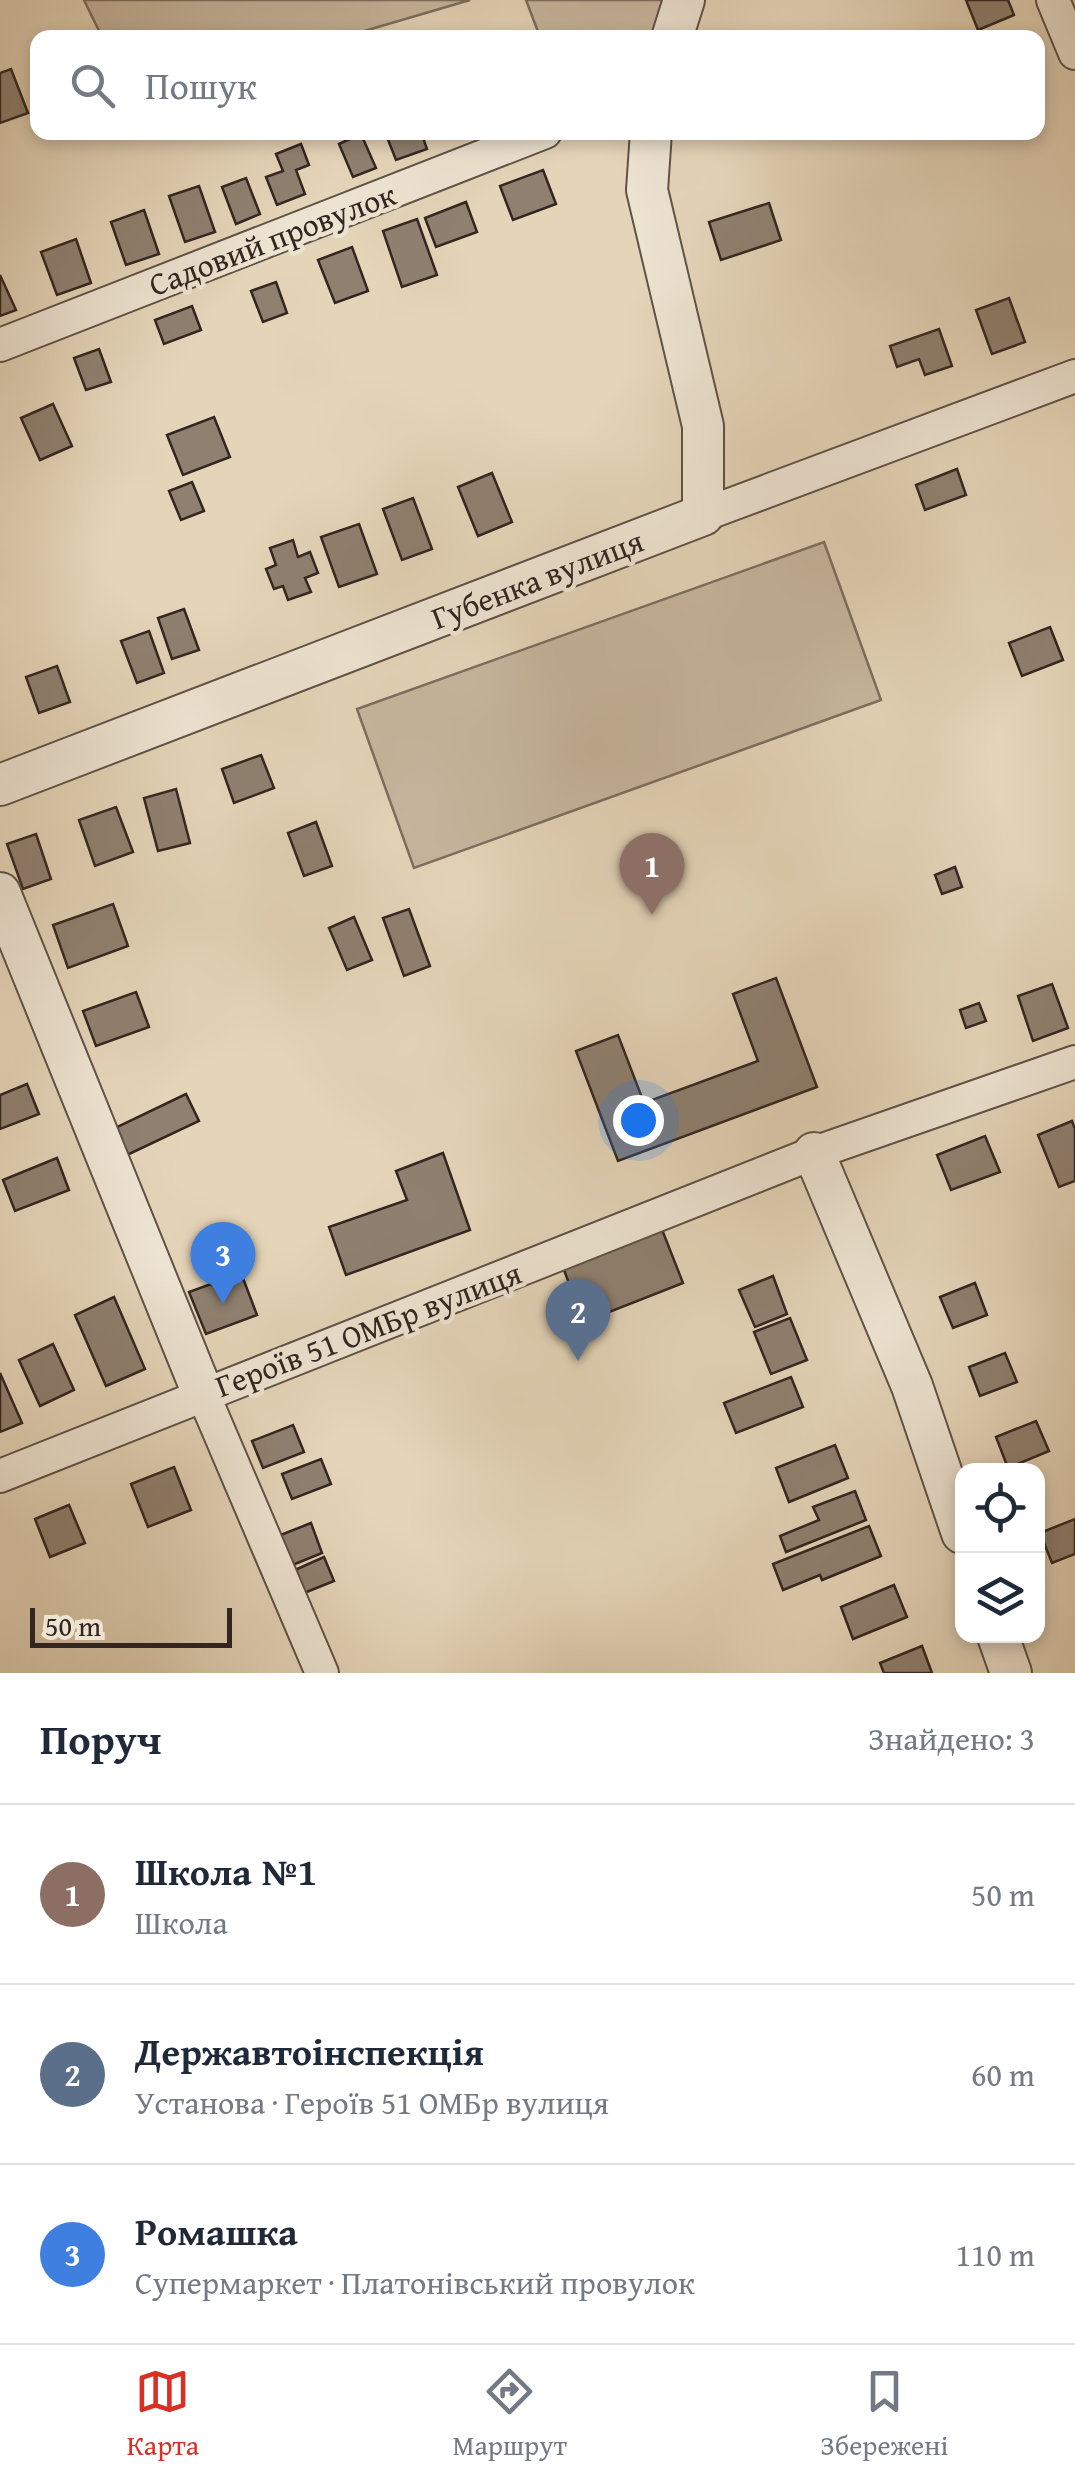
<!DOCTYPE html>
<html lang="uk">
<meta charset="utf-8">
<style>
body{margin:0;font-family:"Gentium Book Plus",serif;background:#f2f2f3;color:#1f2937}
.controls{position:absolute;right:30px;bottom:30px;display:grid;overflow:hidden;border-radius:20px;box-shadow:0 5px 15px #0003}
.controls button{width:90px;height:90px;display:grid;place-items:center;padding:0;border:0;border-bottom:2px solid #e0e1e3;background:#fff;color:#1f2937;font:50px sans-serif}
.scale{position:absolute;left:30px;bottom:25px;width:202px;box-sizing:border-box;padding-left:10px;border:5px solid #332621;border-top:0;font-size:28px;line-height:35px;white-space:nowrap;color:#332621;-webkit-text-stroke:8px #ede3d1;paint-order:stroke}
.you{position:absolute;left:638px;top:1120px;width:35px;height:35px;margin:-25px;border:8px solid #fff;border-radius:50%;background:#1a73e8;box-shadow:0 0 0 15px #1a73e833}
.badge{display:grid;place-items:center;width:65px;height:65px;border-radius:50%;background:#d93025;color:#fff;font-size:32px;font-weight:700}
.pin{position:absolute;translate:-50% -82px;filter:drop-shadow(0 2px 5px #0008)}
.pin::after{content:'';position:absolute;top:52px;width:35px;height:30px;background:inherit;clip-path:polygon(0 0,100% 0,50% 100%)}
.list{margin:0;padding:0;list-style:none}
h2{display:flex;justify-content:space-between;align-items:center;height:130px;margin:0;padding:0 40px;font-size:42px}
h2 small{font-size:32px;font-weight:400;color:#747a83}
.list li{display:grid;grid-template-columns:65px 1fr auto;gap:30px;align-items:center;box-sizing:border-box;height:180px;padding:0 40px;border-top:2px solid #e0e1e3}
.list b{display:block;font-size:38px;white-space:nowrap}
.list p{margin:0;font-size:32px;white-space:nowrap;color:#747a83}
.list em{font-size:32px;font-style:normal;color:#747a83}
.icon{flex:none;width:55px;height:55px;fill:none;stroke:currentColor;stroke-width:2;stroke-linecap:round;stroke-linejoin:round}
.map{position:relative;flex:none;width:1075px;height:1673px;overflow:hidden}
.search{position:absolute;background:#fff;box-shadow:0 5px 15px #0003;left:30px;right:30px;top:30px;height:110px;display:flex;align-items:center;gap:25px;box-sizing:border-box;padding:0 35px;border-radius:20px;color:#747a83;font-size:38px}
.sheet{height:670px;background:#fff}
nav{display:flex;justify-content:space-around;align-items:center;box-sizing:border-box;height:140px;border-top:2px solid #e0e1e3;background:#fff;font-size:28px;color:#747a83}
nav a{display:grid;justify-items:center;gap:5px}
nav .on{color:#d93025}
.map>svg:first-child{display:block}
.green{fill:#c6b69e;stroke:#7c6e60;stroke-width:2.5}
.building{fill:#8f8070;stroke:#332621;stroke-width:2.5}
.lines{fill:none;stroke-linecap:round;stroke-linejoin:round}
.minor-casing{stroke:#5f5247;stroke-width:36}
.tertiary-casing{stroke:#5f5247;stroke-width:44}
.minor{stroke:#ede3d1;stroke-width:32}
.tertiary{stroke:#ede3d1;stroke-width:40}
.labels{text-anchor:middle;dominant-baseline:central;stroke-width:9;stroke-linejoin:round;paint-order:stroke}
.street-label{font-size:32px;fill:#332621;stroke:#ede3d1}
</style>
<div class="map">
<svg width="1075" height="1673" viewBox="0 0 1075 1673">
<rect width="100%" height="100%" fill="#e4d4b8"/>
<filter id="stains"><feTurbulence type="fractalNoise" baseFrequency=".002" numOctaves="4"/><feColorMatrix values="0 0 0 0 .2 0 0 0 0 .09 0 0 0 0 .02 0 0 0 .5 -.17"/></filter>
<radialGradient id="worn" r=".72"><stop offset=".6" stop-color="#630" stop-opacity="0"/><stop offset="1" stop-color="#630" stop-opacity=".3"/></radialGradient>
<g class="green">
<polygon points="84,0 470,0 344,37 102,37"/>
<polygon points="526,0 684,0 672,38 540,37"/>
<polygon points="824,542 881,700 414,868 357,709"/>
</g>
<g class="building">
<polygon points="966,0 1008,0 1014,15 978,30"/>
<polygon points="11,69 28,113 0,123 0,73"/>
<polygon points="385,132 421,132 427,149 396,160"/>
<polygon points="361,134 376,168 353,177 339,144"/>
<polygon points="301,144 309,165 296,170 305,194 277,205 266,177 283,171 276,154"/>
<polygon points="543,170 556,204 513,220 500,186"/>
<polygon points="246,178 260,214 236,224 222,187"/>
<polygon points="199,186 215,232 185,242 169,196"/>
<polygon points="466,202 477,232 436,247 425,218"/>
<polygon points="769,203 781,240 721,260 709,222"/>
<polygon points="144,210 159,254 126,265 111,222"/>
<polygon points="417,219 437,275 402,287 383,231"/>
<polygon points="76,239 91,283 57,295 41,252"/>
<polygon points="352,247 368,291 335,303 318,260"/>
<polygon points="0,275 16,310 0,316"/>
<polygon points="276,282 287,313 263,322 251,291"/>
<polygon points="1009,298 1025,342 992,354 976,310"/>
<polygon points="192,306 201,330 164,344 155,320"/>
<polygon points="939,329 952,366 925,375 919,359 897,367 890,346"/>
<polygon points="99,349 111,382 86,390 74,358"/>
<polygon points="53,404 72,446 40,460 21,418"/>
<polygon points="214,417 230,457 183,475 167,435"/>
<polygon points="957,469 966,495 925,510 916,485"/>
<polygon points="492,473 512,522 478,536 458,487"/>
<polygon points="192,482 204,511 181,520 169,491"/>
<polygon points="413,498 432,549 402,560 383,509"/>
<polygon points="359,524 377,574 339,587 321,537"/>
<polygon points="293,540 298,557 310,552 318,573 305,578 311,592 288,600 283,586 274,589 266,569 276,565 270,548"/>
<polygon points="184,609 199,650 172,659 158,618"/>
<polygon points="1050,627 1063,660 1022,676 1009,643"/>
<polygon points="149,631 164,673 137,683 121,641"/>
<polygon points="57,666 70,702 39,713 26,677"/>
<polygon points="261,755 274,788 234,803 222,769"/>
<polygon points="176,789 190,843 158,851 144,798"/>
<polygon points="116,807 133,852 95,866 79,820"/>
<polygon points="316,822 332,866 304,876 288,833"/>
<polygon points="36,834 51,879 23,889 7,844"/>
<polygon points="955,867 962,887 942,894 935,875"/>
<polygon points="113,904 128,946 68,968 53,925"/>
<polygon points="409,909 430,966 404,976 383,918"/>
<polygon points="354,917 372,960 347,970 329,928"/>
<polygon points="776,978 817,1087 618,1161 576,1051 618,1035 644,1103 758,1061 733,994"/>
<polygon points="1052,984 1068,1028 1033,1041 1018,996"/>
<polygon points="136,992 149,1027 96,1046 83,1011"/>
<polygon points="979,1003 986,1021 966,1028 960,1010"/>
<polygon points="27,1084 39,1114 0,1129 0,1095"/>
<polygon points="186,1094 199,1121 127,1155 115,1128"/>
<polygon points="1072,1121 1075,1129 1075,1181 1059,1187 1038,1135"/>
<polygon points="985,1136 1000,1172 951,1190 937,1155"/>
<polygon points="443,1153 470,1230 346,1275 329,1227 407,1200 396,1171"/>
<polygon points="57,1158 69,1190 15,1211 3,1180"/>
<polygon points="661,1227 683,1283 584,1322 562,1265"/>
<polygon points="241,1273 257,1315 206,1334 189,1292"/>
<polygon points="773,1276 787,1314 755,1327 739,1290"/>
<polygon points="975,1283 987,1315 953,1328 940,1297"/>
<polygon points="114,1297 145,1369 106,1386 75,1315"/>
<polygon points="790,1318 807,1360 771,1374 754,1332"/>
<polygon points="53,1344 74,1390 40,1406 19,1360"/>
<polygon points="1005,1353 1017,1382 980,1396 969,1367"/>
<polygon points="0,1373 22,1423 0,1432"/>
<polygon points="791,1377 803,1407 736,1433 724,1403"/>
<polygon points="1036,1421 1049,1451 1008,1468 996,1437"/>
<polygon points="293,1425 304,1452 263,1468 252,1441"/>
<polygon points="835,1445 848,1478 789,1502 776,1468"/>
<polygon points="321,1459 331,1484 292,1499 282,1474"/>
<polygon points="174,1467 191,1510 148,1527 131,1484"/>
<polygon points="855,1491 866,1520 786,1552 780,1536 819,1520 813,1507"/>
<polygon points="69,1505 85,1543 50,1557 35,1519"/>
<polygon points="1075,1519 1075,1554 1052,1563 1040,1533"/>
<polygon points="311,1523 322,1553 285,1568 273,1538"/>
<polygon points="869,1526 881,1556 822,1580 820,1575 783,1590 773,1564"/>
<polygon points="324,1557 334,1581 304,1593 295,1570"/>
<polygon points="894,1585 907,1617 853,1639 841,1607"/>
<polygon points="922,1646 932,1673 884,1673 880,1663"/>
</g>
<g class="lines">
<g class="minor-casing">
<g id="minor">
<polyline points="1053,0 1075,53"/>
<polyline points="0,345 545,132"/>
<polyline points="703,515 1075,376"/>
<polyline points="203,1394 322,1673"/>
<polyline points="0,1476 814,1153 1075,1062"/>
</g>
</g>
<g class="tertiary-casing">
<g id="tertiary">
<polyline points="672,38 684,0"/>
<polyline points="0,785 703,515 703,426 647,190 651,132"/>
<polyline points="0,893 203,1394"/>
<polyline points="814,1153 912,1386 962,1533"/>
<polyline points="998,1636 1011,1673"/>
</g>
</g>
<use href="#minor" class="minor"/>
<use href="#tertiary" class="tertiary"/>
</g>
<g class="labels">
<g class="street-label">
<text transform="translate(272 239) rotate(-21)">Садовий провулок</text>
<text transform="translate(537 579) rotate(-21)">Губенка вулиця</text>
<text transform="translate(368 1329) rotate(-21)">Героїв 51 ОМБр вулиця</text>
</g>
</g>
<rect width="100%" height="100%" filter="url(#stains)"/>
<rect width="100%" height="100%" fill="url(#worn)"/>
</svg>
<div class="controls">
<button><svg class="icon" aria-label="locate" viewBox="0 0 24 24"><circle cx="12" cy="12" r="6"/><path d="M12 2v4M12 18v4M2 12h4M18 12h4"/></svg></button>
<button><svg class="icon" aria-label="layers" viewBox="0 0 24 24"><path d="M12 4l9 5-9 5-9-5zM3 14l9 5 9-5"/></svg></button>
</div>
<div class="scale">50 m</div>
<div class="you"></div>
<div class="pin badge" style="left:652px;top:915px;background:#8d6e63">1</div>
<div class="pin badge" style="left:578px;top:1361px;background:#5c6f8a">2</div>
<div class="pin badge" style="left:223px;top:1304px;background:#3f7fe0">3</div>
<div class="search"><svg class="icon" aria-label="search" viewBox="0 0 24 24"><circle cx="10" cy="10" r="6"/><path d="M15 15l6 6"/></svg>Пошук</div>
</div>
<section class="sheet">
<h2>Поруч<small>Знайдено: 3</small></h2>
<ul class="list">
<li><span class="badge" style="background:#8d6e63">1</span><div><b>Школа №1</b><p>Школа</p></div><em>50 m</em></li>
<li><span class="badge" style="background:#5c6f8a">2</span><div><b>Державтоінспекція</b><p>Установа · Героїв 51 ОМБр вулиця</p></div><em>60 m</em></li>
<li><span class="badge" style="background:#3f7fe0">3</span><div><b>Ромашка</b><p>Супермаркет · Платонівський провулок</p></div><em>110 m</em></li>
</ul>
</section>
<nav>
<a class="on"><svg class="icon" aria-label="map" viewBox="0 0 24 24"><path d="M3 6l6-2 6 2 6-2v14l-6 2-6-2-6 2zM9 4v14M15 6v14"/></svg>Карта</a>
<a><svg class="icon" aria-label="directions" viewBox="0 0 24 24"><path d="M12 3l9 9-9 9-9-9zM9 14v-3h6M13 9l2 2-2 2"/></svg>Маршрут</a>
<a><svg class="icon" aria-label="saved" viewBox="0 0 24 24"><path d="M7 4h10v16l-5-4-5 4z"/></svg>Збережені</a>
</nav>
